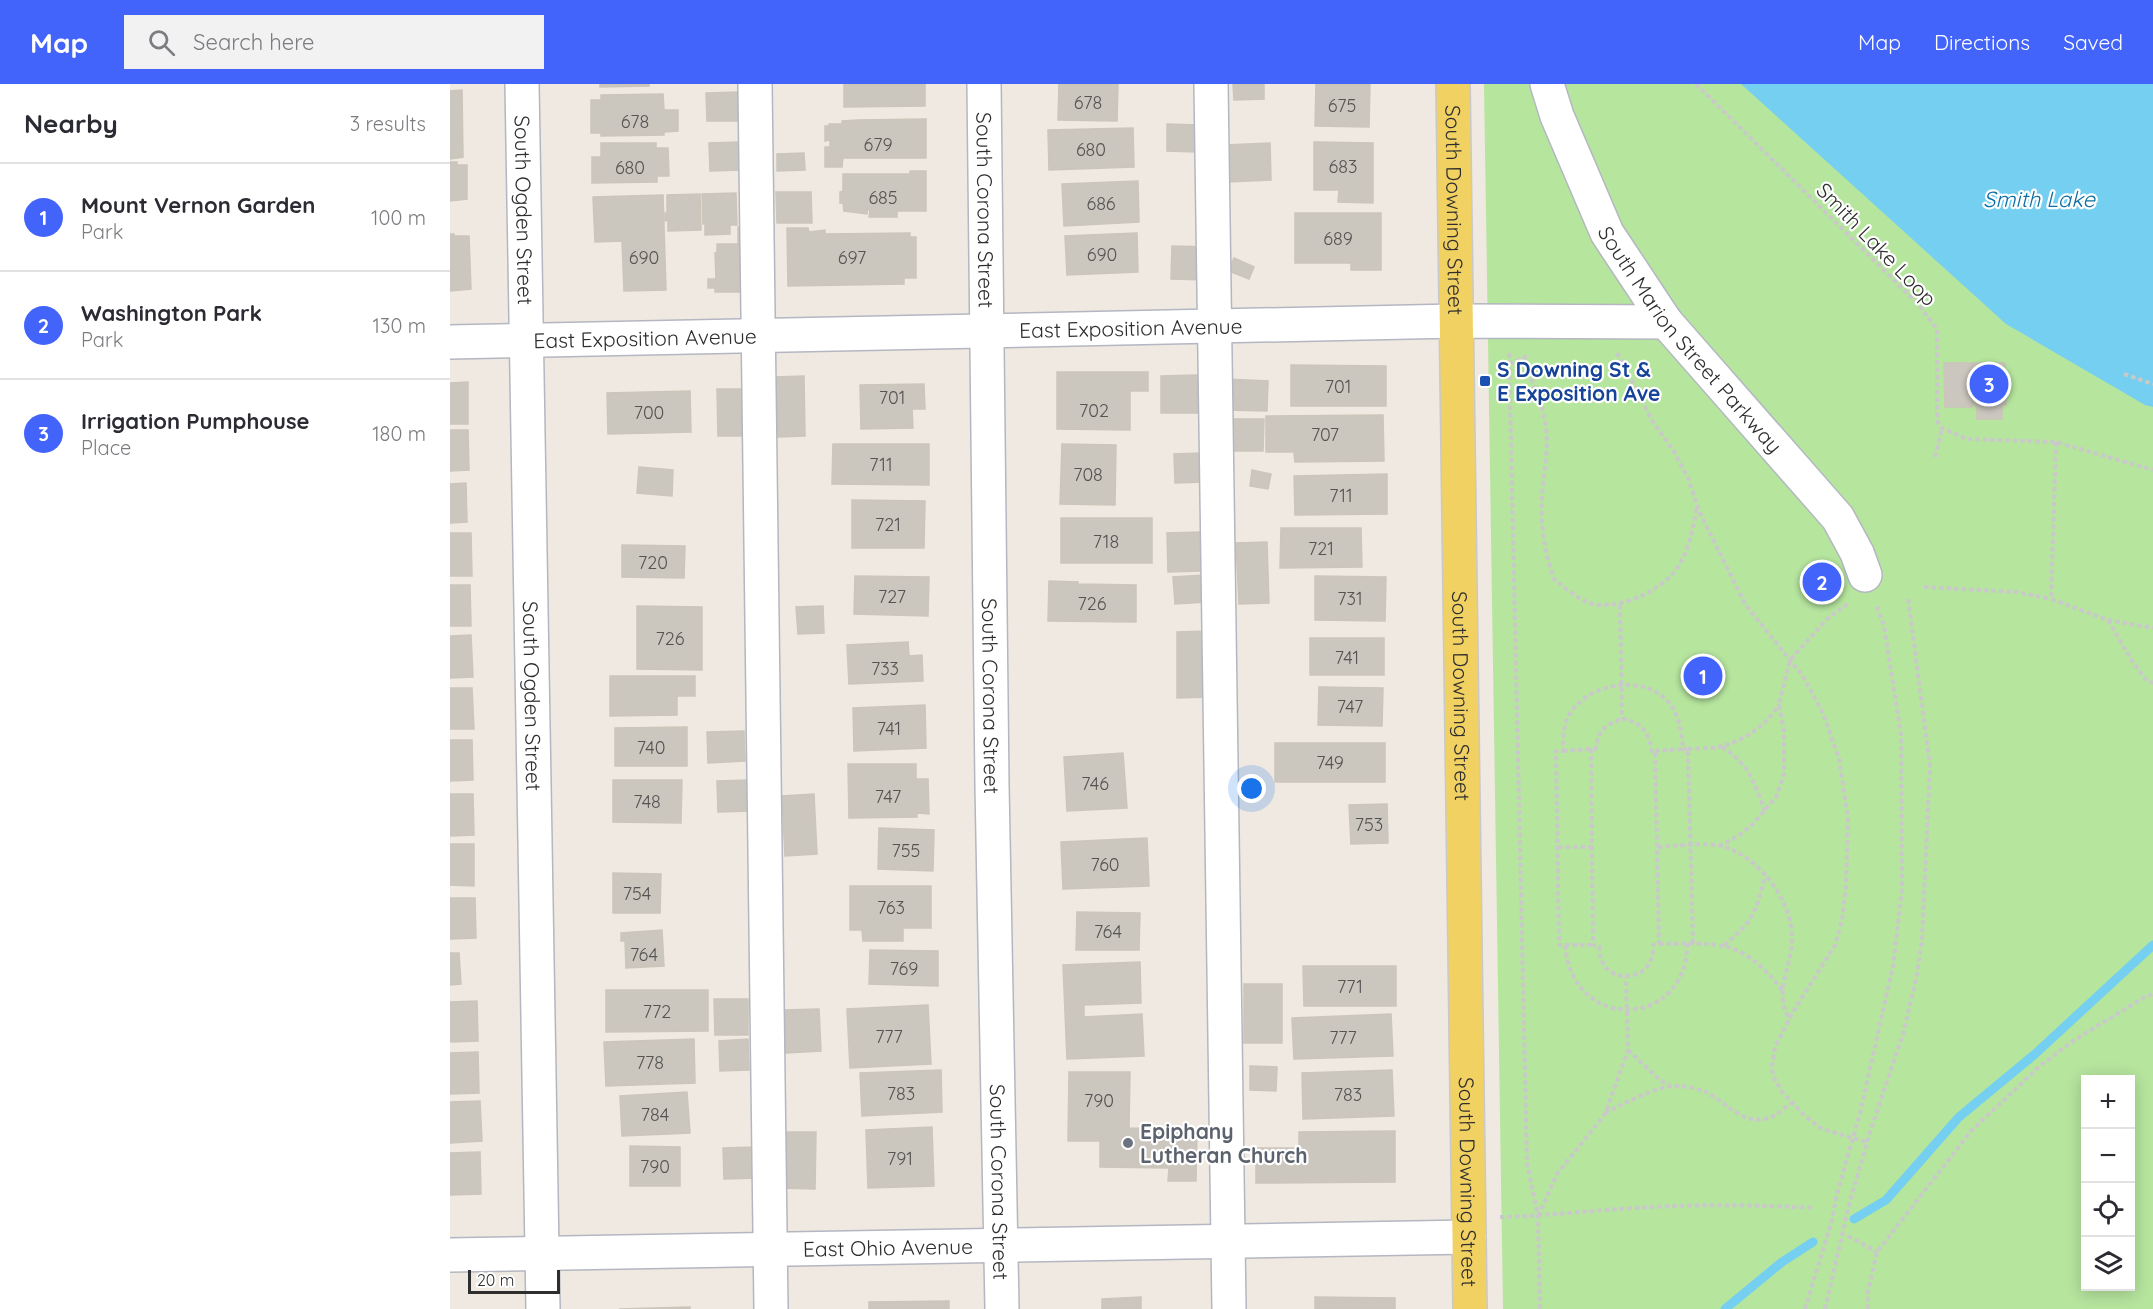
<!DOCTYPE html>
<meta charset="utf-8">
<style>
body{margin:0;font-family:Quicksand,sans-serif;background:#f2f2f3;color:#2b2b33}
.controls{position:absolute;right:18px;bottom:18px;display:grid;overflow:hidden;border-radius:0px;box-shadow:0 3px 15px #0003}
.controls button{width:54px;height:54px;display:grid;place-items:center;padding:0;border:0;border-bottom:2px solid #e1e1e2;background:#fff;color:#2b2b33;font:30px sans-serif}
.scale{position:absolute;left:18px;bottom:15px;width:92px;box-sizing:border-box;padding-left:6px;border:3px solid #2e2e2e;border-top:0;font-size:16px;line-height:21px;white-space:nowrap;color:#2e2e2e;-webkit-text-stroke:4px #fff;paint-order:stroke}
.you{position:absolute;left:802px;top:705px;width:21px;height:21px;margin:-15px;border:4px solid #fff;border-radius:50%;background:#1a73e8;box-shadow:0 0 0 9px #1a73e833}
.badge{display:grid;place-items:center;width:39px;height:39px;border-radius:50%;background:#4264fb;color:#fff;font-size:20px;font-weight:700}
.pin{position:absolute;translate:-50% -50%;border:3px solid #fff;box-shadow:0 2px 6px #0006}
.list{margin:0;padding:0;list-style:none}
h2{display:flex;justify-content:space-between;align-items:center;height:78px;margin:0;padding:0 24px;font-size:26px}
h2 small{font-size:20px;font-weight:400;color:#7c7c81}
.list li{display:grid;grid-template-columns:39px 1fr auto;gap:18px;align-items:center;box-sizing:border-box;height:108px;padding:0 24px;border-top:2px solid #e1e1e2}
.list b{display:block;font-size:22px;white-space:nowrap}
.list p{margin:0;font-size:20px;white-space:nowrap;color:#7c7c81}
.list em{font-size:20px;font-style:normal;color:#7c7c81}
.icon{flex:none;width:33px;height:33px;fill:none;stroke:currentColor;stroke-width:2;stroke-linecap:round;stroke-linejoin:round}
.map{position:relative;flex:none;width:1703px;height:1225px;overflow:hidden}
header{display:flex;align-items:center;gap:36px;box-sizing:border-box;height:84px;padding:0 30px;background:#4264fb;color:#fff}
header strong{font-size:28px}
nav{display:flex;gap:33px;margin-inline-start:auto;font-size:21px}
.search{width:420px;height:54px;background:#f2f2f3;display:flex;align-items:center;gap:15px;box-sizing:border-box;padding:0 21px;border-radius:0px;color:#7c7c81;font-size:22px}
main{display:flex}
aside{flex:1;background:#fff}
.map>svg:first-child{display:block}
.green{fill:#b6e59e;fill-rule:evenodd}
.water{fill:#75cff0}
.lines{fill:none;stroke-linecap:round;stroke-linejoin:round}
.stream{stroke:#75cff0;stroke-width:9}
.building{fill:#cbc7bf;stroke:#cbc5ba;stroke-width:1.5}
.minor-casing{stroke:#b4b7c1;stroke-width:36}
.major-casing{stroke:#c9c9c9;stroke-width:36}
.path{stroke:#c9c9c9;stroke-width:4;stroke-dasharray:4.5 3;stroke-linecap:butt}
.minor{stroke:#fff;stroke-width:33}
.major{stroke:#f2d163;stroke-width:33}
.transit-dot{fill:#1a4fb4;stroke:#fff;stroke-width:2}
.worship-dot{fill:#6b7280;stroke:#fff;stroke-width:2}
.labels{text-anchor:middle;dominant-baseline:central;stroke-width:4.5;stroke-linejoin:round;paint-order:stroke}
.number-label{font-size:18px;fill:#555452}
.street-label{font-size:21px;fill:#2e2e2e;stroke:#fff}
.transit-label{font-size:21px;font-weight:bold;fill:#164399;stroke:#fff;text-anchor:start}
.worship-label{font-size:21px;font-weight:bold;fill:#5b616d;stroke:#fff;text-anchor:start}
.water-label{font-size:22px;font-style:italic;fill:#0d6fa3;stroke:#fff}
</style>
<header>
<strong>Map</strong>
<div class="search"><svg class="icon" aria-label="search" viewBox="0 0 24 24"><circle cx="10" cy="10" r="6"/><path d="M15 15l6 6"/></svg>Search here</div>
<nav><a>Map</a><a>Directions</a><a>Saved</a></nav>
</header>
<main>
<aside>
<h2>Nearby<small>3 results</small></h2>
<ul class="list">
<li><span class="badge">1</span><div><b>Mount Vernon Garden</b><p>Park</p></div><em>100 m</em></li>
<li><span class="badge">2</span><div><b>Washington Park</b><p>Park</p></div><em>130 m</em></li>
<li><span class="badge">3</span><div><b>Irrigation Pumphouse</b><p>Place</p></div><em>180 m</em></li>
</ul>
</aside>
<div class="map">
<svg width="1703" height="1225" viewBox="0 0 1703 1225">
<rect width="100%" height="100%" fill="#efe9e1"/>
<path class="green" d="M1034,0h669v1225h-650zM1636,996h44v206h-44z"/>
<polygon class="water" points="1291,0 1703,0 1703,323 1695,321 1556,240"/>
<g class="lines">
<g class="stream">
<polyline points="1404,1135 1436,1116 1509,1033 1585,970 1703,861"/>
<polyline points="1275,1225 1332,1178 1363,1158"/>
</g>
</g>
<g class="building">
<polygon points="150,0 199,0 199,2 150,3"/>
<polygon points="394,0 475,0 475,22 394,23"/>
<polygon points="609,0 668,0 667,37 608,36"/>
<polygon points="783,0 814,0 814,15 784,16"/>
<polygon points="866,0 920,0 919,43 865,42"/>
<polygon points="12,6 13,73 0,75 0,7"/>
<polygon points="289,8 289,37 257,37 256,9"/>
<polygon points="213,10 214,26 228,26 228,47 214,48 214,51 151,52 151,49 141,49 141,16 151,16 151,11"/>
<polygon points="476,35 476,74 393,74 392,83 375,83 375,63 380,63 380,56 375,57 375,42 379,42 379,40 392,40 392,37 408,36"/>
<polygon points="717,40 748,41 747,68 717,67"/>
<polygon points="683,44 684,83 599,86 598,46"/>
<polygon points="290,58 291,86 260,87 259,59"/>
<polygon points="864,58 923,59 923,119 888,118 889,106 864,106"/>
<polygon points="151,59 206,59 206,64 218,64 219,92 207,92 207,98 142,99 142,73 151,73"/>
<polygon points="820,59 821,96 777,98 776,61"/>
<polygon points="354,69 355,86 327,87 327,70"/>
<polygon points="0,78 7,78 7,81 17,81 17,115 0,117"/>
<polygon points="460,87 476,87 476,127 447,127 447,133 419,133 420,126 417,126 417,130 394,127 393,119 390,119 390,108 393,107 393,90 460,90"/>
<polygon points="688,97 689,138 614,142 612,100"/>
<polygon points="326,108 361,108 362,139 327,139"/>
<polygon points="286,109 287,141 280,141 280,150 255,151 255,140 253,140 252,110"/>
<polygon points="250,110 251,146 218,147 218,136 215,137 215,129 217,129 217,111"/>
<polygon points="213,111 216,206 174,207 172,157 145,158 143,113"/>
<polygon points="845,129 931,129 931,186 901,186 901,179 845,179"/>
<polygon points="288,143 298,143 298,159 288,160"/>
<polygon points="337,144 358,144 359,148 375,146 375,150 460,149 460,153 466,153 466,194 454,194 454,200 338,202"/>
<polygon points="687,149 688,188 617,191 615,152"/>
<polygon points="0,150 4,150 4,152 19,152 21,205 0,207"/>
<polygon points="267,160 292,160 301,208 265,208 265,204 258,204 258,195 266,195 265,169 267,169"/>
<polygon points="722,162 759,163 758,196 721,195"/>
<polygon points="784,174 804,183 799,195 779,187"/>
<polygon points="1494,279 1521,279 1522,323 1495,323"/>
<polygon points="1522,279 1555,279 1556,321 1552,321 1552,335 1527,335 1527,321 1523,321"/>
<polygon points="841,281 936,282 936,322 841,322"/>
<polygon points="607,288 698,288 698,307 680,307 680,346 607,345"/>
<polygon points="747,291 748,329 711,329 711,292"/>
<polygon points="354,292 355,352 328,353 326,293"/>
<polygon points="775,295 818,297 817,327 774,326"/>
<polygon points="18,298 18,340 0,340 0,299"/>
<polygon points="474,300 475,325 462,325 463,344 411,345 410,301"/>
<polygon points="267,305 297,305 297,352 268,352"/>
<polygon points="240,307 241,348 158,350 157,309"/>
<polygon points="933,331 934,377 845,378 844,368 816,368 816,332"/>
<polygon points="782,335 814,335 813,367 782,367"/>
<polygon points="0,346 18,346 19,386 0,387"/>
<polygon points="383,360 479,360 479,401 382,400"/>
<polygon points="612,360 666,361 665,421 610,420"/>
<polygon points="752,369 753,398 725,399 724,370"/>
<polygon points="189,383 223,386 222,412 187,409"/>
<polygon points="802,386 821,390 818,405 800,402"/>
<polygon points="937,390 937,430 845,431 844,392"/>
<polygon points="16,399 17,438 0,439 0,400"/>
<polygon points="402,416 475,417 474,464 402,464"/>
<rect x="611" y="434" width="91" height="45"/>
<polygon points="831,444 911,444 912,483 830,484"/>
<polygon points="751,448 752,487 718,488 717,449"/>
<polygon points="0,449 21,449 22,492 0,492"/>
<polygon points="817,458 819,519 789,520 786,459"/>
<polygon points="172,461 235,462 234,494 172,493"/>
<polygon points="754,491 756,518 725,520 723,493"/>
<polygon points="405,492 479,493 478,532 404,530"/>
<polygon points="865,492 936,493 935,537 865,536"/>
<polygon points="599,497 628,498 628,500 686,501 686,538 598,537"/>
<polygon points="0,501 20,501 21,542 0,542"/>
<polygon points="187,522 252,523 252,586 187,585"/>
<polygon points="373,522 374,549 348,550 346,523"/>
<polygon points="759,547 759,613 727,614 727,548"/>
<polygon points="21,551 23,593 0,594 0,552"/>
<rect x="860" y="554" width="74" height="37"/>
<polygon points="458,558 459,572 472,571 473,597 399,600 397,561"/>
<polygon points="160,592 245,592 245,612 227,612 227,631 160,632"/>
<polygon points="869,603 933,604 932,642 868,641"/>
<polygon points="0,604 22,604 24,645 0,645"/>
<polygon points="475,621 476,664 404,667 403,624"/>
<polygon points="237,643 237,682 165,682 165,644"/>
<polygon points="294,647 295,677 258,679 257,648"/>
<polygon points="0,656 22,656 23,696 0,697"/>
<rect x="825" y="659" width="110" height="39"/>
<polygon points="673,669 677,724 617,727 614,673"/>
<polygon points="398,680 466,680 466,695 478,695 479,730 467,729 467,733 399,734"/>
<polygon points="163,696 232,696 231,739 163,738"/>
<polygon points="299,696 300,727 268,728 267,697"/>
<polygon points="0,710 23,710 24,751 0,752"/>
<polygon points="364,710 367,770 335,772 332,712"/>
<polygon points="937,720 938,759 901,760 899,721"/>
<polygon points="429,744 484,746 483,787 428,785"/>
<polygon points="697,754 699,802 613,805 611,758"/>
<polygon points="0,760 24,760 24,802 0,801"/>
<polygon points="163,789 211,790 210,829 163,829"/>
<polygon points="400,802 481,802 481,844 453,844 453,857 413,857 412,846 400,846"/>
<polygon points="0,814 25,814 26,854 0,855"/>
<polygon points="627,828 690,829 689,866 626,866"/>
<polygon points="212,846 214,882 176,884 175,857 171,857 171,849"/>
<polygon points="420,866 488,867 488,902 419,900"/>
<polygon points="0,869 9,869 11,900 0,901"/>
<polygon points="690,878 691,919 634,921 634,933 692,930 694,972 617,975 613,881"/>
<polygon points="853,882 946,882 946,922 854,922"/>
<rect x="794" y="900" width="38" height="59"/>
<polygon points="156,906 258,906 258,947 156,948"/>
<polygon points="264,915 298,915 298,951 265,951"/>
<polygon points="27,917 28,957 0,958 0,918"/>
<polygon points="478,921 481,980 400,984 397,925"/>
<polygon points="369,925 371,967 336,969 334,926"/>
<polygon points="941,930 943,972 844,975 842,934"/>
<polygon points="244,955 245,999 156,1002 154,958"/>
<polygon points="298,955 299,986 270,987 269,957"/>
<polygon points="28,968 29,1009 0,1010 0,969"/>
<polygon points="800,982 827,983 826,1007 800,1006"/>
<polygon points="491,986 492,1028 412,1032 410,989"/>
<polygon points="942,986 944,1032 853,1035 852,989"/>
<polygon points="619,988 680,988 679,1044 747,1045 746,1097 718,1097 719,1084 650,1083 650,1057 618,1057"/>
<polygon points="237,1008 240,1049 172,1052 170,1012"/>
<polygon points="30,1017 32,1057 0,1059 0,1018"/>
<polygon points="482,1043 484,1102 418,1104 416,1046"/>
<polygon points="945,1047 945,1098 806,1099 806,1064 849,1064 849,1048"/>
<polygon points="329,1048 366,1048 365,1105 329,1104"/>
<polygon points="180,1062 230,1063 230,1102 180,1102"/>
<polygon points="306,1063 308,1094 274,1095 273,1064"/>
<polygon points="30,1068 31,1110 0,1111 0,1069"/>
<polygon points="691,1213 691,1225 652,1225 652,1215"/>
<polygon points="865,1213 945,1214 945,1225 865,1225"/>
<polygon points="499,1217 499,1225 419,1225 419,1218"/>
<polygon points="240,1223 240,1225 169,1225"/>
</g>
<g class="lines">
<g class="minor-casing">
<g id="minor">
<path id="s1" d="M72,0l21,1225"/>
<polyline points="305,0 321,1225"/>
<path id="s2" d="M534,0l8,701 10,524"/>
<polyline points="761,0 779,1225"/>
<path id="s3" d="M1097,0l10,32 50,117 59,89 172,196 19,35 8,22"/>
<path id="s4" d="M0,258l1006,-21 210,1"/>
<path id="s5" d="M0,1171l1019,-18"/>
</g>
</g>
<g class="major-casing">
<g id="major">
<path id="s6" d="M1003,0l17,1225"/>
</g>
</g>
<g class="path">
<polyline points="1246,0 1468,220 1487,245 1487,329 1488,339 1492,344 1517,355 1606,358 1703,386"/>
<polyline points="1059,269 1077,1079 1088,1132 1090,1225"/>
<polyline points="1167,269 1203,338 1223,366 1238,394 1250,429 1295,520 1352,591 1373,629 1389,675 1398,734 1396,802 1392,836 1385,861 1343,928 1325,963 1322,982 1323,992 1333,1009 1355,1032 1372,1045 1417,1058"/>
<path d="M1072,274c10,23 21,45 24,70 3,23 -3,47 -4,69 -2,29 3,56 12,82 10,8 23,19 35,24 28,9 76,-13 90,-38 11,-18 14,-38 18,-58"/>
<polyline points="1059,280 1080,271"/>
<polyline points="1674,290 1703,300"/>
<polyline points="1606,358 1601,515 1658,536 1703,544"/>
<polyline points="1485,373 1492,344"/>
<polyline points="1474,503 1566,508 1601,515"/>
<polyline points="1170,521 1172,635"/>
<polyline points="1658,536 1682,577 1697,597 1703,599"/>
<path d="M1172,635c20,2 27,15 30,32h3l4,193 -6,1c0,4 0,10 -2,14 -6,20 -36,23 -47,6 -4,-6 -4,-12 -5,-19l-6,-1 -2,-196h5c1,-17 10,-26 26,-30z"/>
<path d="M1272,663c27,17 32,35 43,64"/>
<path d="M1238,665c11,-1 23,0 34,-3 22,-5 46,-22 57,-42"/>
<polyline points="1113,667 1141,665"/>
<polyline points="1205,667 1233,665"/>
<polyline points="1269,762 1288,752 1303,740 1326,713 1334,690 1334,648 1329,620 1340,576 1378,534 1399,519"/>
<polyline points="1108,763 1142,763"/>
<path d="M1208,763c16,-1 49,-5 64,-1 39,12 72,56 70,98 -2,25 -19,52 -2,75"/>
<path d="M1237,859c2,84 -114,93 -122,2h-6l-3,-194h7c0,-12 0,-25 6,-36 20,-34 81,-43 104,-7 7,13 9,27 10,41h5l5,194"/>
<path d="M1209,860c61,-1 83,-5 123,46"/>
<polyline points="1115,861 1143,861"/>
<path d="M1274,861c29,-23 33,-34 41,-70"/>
<polyline points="1178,966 1210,996 1220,1002"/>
<path d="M1155,1029c16,-8 52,-27 69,-27 11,0 23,2 32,6 20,10 37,34 62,26 9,-2 16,-10 23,-15"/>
<polyline points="1088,1132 1107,1090 1155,1030 1178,966 1176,893"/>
<path d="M1050,1133c51,-1 102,-8 153,-10 54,-3 107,-2 161,1"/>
<polyline points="1398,1152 1427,1168"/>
<polyline points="1355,1225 1382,1136 1386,1114 1410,1029 1443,882 1452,806 1451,651 1434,542 1426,520"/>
<polyline points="1375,1225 1400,1117 1421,1045 1453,950 1466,895 1472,856 1480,682 1458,514"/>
<polyline points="1418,1225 1418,1208 1427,1168 1521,1047 1591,981 1623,957 1693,914 1703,910"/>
</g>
<use href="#minor" class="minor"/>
<use href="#major" class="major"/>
</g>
<rect class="transit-dot" x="1029" y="291" width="12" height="12" rx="3"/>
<circle class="worship-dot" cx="678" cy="1059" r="6"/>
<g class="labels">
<g class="number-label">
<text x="638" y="18">678</text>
<text x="892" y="21">675</text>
<text x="185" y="37">678</text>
<text x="428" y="60">679</text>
<text x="641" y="65">680</text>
<text x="893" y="82">683</text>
<text x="180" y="83">680</text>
<text x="433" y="113">685</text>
<text x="651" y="119">686</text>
<text x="888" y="154">689</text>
<text x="652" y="170">690</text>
<text x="194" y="173">690</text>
<text x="402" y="173">697</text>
<text x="888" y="302">701</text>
<text x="442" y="313">701</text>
<text x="644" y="326">702</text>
<text x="199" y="328">700</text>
<text x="875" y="350">707</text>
<text x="431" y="380">711</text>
<text x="638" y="390">708</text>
<text x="891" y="411">711</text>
<text x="438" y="440">721</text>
<text x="656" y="457">718</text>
<text x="871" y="464">721</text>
<text x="203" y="478">720</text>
<text x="442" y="512">727</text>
<text x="900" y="514">731</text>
<text x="642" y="519">726</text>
<text x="220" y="554">726</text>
<text x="897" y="573">741</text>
<text x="435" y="584">733</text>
<text x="900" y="622">747</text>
<text x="439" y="644">741</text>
<text x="201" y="663">740</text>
<text x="880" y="678">749</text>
<text x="645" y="699">746</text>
<text x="438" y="712">747</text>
<text x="197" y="717">748</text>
<text x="919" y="740">753</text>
<text x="456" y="766">755</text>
<text x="655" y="780">760</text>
<text x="187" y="809">754</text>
<text x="441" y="823">763</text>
<text x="658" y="847">764</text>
<text x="194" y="870">764</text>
<text x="454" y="884">769</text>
<text x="900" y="902">771</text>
<text x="207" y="927">772</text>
<text x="439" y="952">777</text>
<text x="893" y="953">777</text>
<text x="200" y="978">778</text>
<text x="451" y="1009">783</text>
<text x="898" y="1010">783</text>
<text x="649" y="1016">790</text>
<text x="205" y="1030">784</text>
<text x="450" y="1074">791</text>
<text x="205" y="1082">790</text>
</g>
<g class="street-label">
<text stroke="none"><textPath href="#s1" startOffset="126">South Ogden Street</textPath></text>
<text stroke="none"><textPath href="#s2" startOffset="126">South Corona Street</textPath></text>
<text stroke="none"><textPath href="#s6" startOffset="126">South Downing Street</textPath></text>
<text transform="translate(1427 160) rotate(46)">Smith Lake Loop</text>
<text stroke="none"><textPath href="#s4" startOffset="681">East Exposition Avenue</textPath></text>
<text stroke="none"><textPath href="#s4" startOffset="195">East Exposition Avenue</textPath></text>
<text stroke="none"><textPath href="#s3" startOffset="296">South Marion Street Parkway</textPath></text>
<text stroke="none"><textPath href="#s1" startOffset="612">South Ogden Street</textPath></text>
<text stroke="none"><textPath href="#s2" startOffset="612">South Corona Street</textPath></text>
<text stroke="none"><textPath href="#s6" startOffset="612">South Downing Street</textPath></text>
<text stroke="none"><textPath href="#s2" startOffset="1098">South Corona Street</textPath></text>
<text stroke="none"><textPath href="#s6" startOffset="1098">South Downing Street</textPath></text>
<text stroke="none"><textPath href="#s5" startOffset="438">East Ohio Avenue</textPath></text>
</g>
<g class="transit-label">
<text x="1047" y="285">S Downing St &amp;<tspan x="1047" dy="24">E Exposition Ave</tspan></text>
</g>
<g class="worship-label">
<text x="690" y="1047">Epiphany<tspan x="690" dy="24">Lutheran Church</tspan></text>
</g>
<g class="water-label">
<text x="1589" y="115">Smith Lake</text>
</g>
</g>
</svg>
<div class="controls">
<button>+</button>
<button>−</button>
<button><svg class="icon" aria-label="locate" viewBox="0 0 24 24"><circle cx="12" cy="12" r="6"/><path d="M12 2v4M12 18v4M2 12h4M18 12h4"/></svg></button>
<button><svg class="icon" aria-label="layers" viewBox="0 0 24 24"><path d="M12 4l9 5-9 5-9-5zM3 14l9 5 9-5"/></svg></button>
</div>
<div class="scale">20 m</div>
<div class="you"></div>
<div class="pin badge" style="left:1253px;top:592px">1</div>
<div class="pin badge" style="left:1372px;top:498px">2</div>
<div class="pin badge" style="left:1539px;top:300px">3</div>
</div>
</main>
